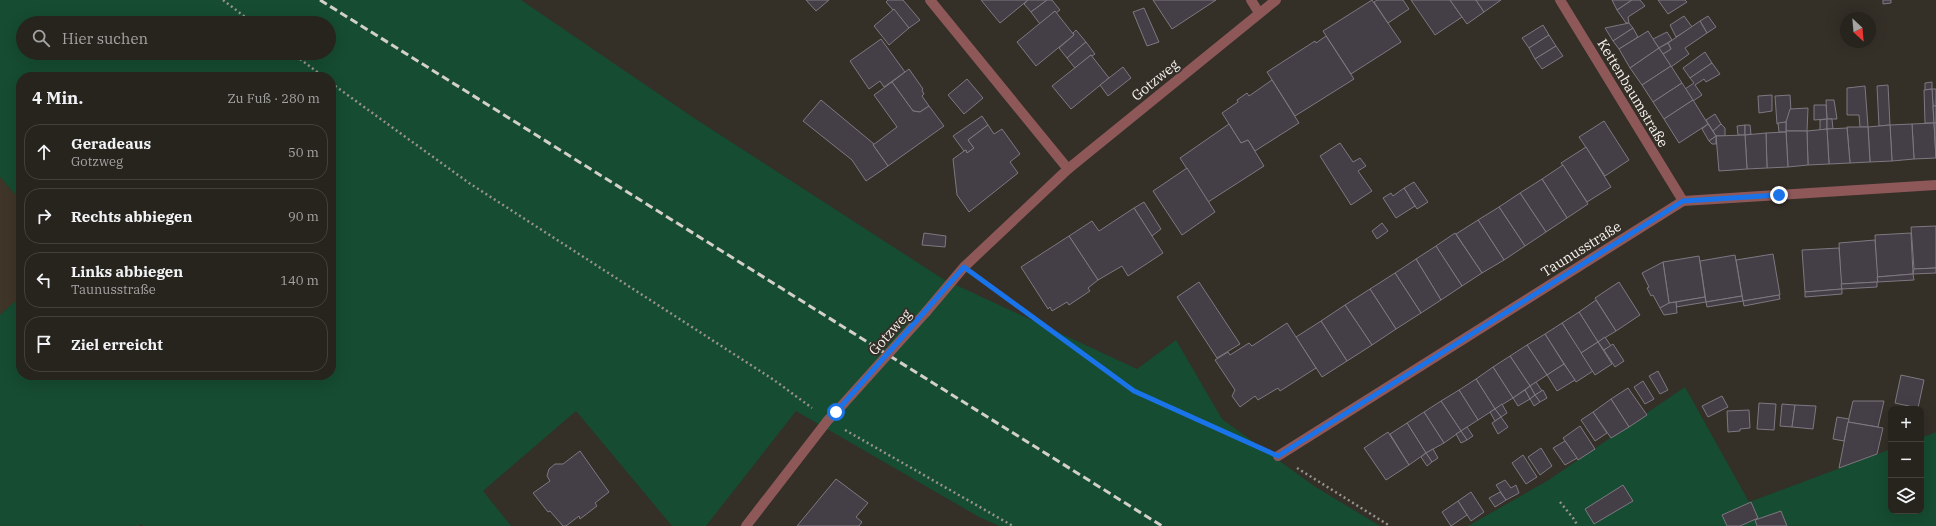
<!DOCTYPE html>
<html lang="de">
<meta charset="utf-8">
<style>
body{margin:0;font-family:"IBM Plex Serif",serif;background:#332f2a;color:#f1f3f6}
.controls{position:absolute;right:12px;bottom:12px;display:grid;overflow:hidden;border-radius:8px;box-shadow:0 4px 16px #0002}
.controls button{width:36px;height:36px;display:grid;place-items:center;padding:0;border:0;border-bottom:1px solid #43403b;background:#27231d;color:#f1f3f6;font:20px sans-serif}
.compass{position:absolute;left:1840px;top:12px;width:36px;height:36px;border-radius:50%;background:#27231d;box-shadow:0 4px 16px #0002;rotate:154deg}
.stop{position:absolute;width:12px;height:12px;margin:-9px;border:3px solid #1a73e8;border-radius:50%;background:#fff}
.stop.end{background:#1a73e8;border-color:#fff;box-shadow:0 1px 4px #0008}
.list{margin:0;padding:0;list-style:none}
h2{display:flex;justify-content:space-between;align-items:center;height:52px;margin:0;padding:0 16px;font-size:17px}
h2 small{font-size:13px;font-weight:400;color:#a4a4a4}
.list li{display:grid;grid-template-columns:26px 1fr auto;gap:12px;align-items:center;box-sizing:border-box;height:56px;margin:0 8px 8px;padding:0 8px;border:1px solid #43403b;border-radius:16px}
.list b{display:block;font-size:15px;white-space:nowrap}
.list p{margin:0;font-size:13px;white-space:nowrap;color:#a4a4a4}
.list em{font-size:13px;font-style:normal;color:#a4a4a4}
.icon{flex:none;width:22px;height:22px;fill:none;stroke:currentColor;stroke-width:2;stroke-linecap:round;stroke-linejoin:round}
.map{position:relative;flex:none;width:1936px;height:526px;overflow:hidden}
.search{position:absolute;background:#27231d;box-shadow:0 4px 16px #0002;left:16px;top:16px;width:320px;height:44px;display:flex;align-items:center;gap:10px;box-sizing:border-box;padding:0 14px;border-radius:22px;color:#a4a4a4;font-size:15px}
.panel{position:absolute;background:#27231d;box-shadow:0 4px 16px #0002;left:16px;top:72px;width:320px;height:308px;border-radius:16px}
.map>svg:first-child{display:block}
.built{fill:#3f3528}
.green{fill:#164c31;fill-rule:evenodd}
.building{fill:#443f47;stroke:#7e7881}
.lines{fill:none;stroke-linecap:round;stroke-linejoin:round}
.path{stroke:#97928c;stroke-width:2.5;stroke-dasharray:2 3;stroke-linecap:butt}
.street{stroke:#8e5859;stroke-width:10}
.rail{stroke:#d3cfca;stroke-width:3;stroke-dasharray:8 4;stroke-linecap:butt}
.street-bridge{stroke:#8e5859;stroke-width:10}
.route{stroke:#1a73e8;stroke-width:5}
.labels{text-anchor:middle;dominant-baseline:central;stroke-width:4;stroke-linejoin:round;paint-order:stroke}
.street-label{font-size:14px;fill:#f6f2ed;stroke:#342f27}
</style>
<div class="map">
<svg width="1936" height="526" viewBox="0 0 1936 526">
<rect width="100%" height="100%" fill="#342f27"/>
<polygon class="built" points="0,177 21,201 21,296 0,315"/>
<g class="green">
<path d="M0,0h521l173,118 249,161 194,90 39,-29 46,79 92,67 66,40h-381l-20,-9 -183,-106 -90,115h-34l-96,-115 -93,80 28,35h-368l-2,-2 -2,2h-139v-211l21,-19v79h310v-298h-310v124l-21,-24zM23,23h306v30h-306z"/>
<polygon points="1685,387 1749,502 1891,449 1891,511 1921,511 1921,438 1936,432 1936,526 1468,526 1547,481"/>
</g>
<g class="building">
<polygon points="806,0 829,0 816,11"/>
<polygon points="888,0 903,0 920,20 909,28 886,2"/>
<polygon points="981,0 1028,0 1000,23"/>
<polygon points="1028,0 1047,0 1031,12 1024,4"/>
<polygon points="1047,0 1052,0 1060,10 1056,13 1055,11 1040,24 1031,12"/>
<polygon points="1153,0 1216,0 1172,29"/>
<polygon points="1372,0 1401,42 1351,74 1323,31"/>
<polygon points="1377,0 1403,0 1409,9 1388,23 1374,2"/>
<polygon points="1411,0 1450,0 1462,17 1435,35"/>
<polygon points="1450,0 1476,0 1484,12 1467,24"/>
<polygon points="1476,0 1501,0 1484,12"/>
<polygon points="1612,0 1632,0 1617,10"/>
<polygon points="1632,0 1640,0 1645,6 1628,17 1629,23 1626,23 1617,10"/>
<polygon points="1658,0 1685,0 1687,2 1668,14"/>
<polygon points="1883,0 1891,0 1891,3 1883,4"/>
<polygon points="1144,8 1159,42 1147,46 1133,12"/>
<polygon points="894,9 909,28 889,45 874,26"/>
<polygon points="1055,11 1074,35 1036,66 1017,42"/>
<polygon points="1684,16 1692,27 1676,37 1670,25"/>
<polygon points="1708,16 1716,27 1707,33 1700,21"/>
<polygon points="1700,21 1707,33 1685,48 1689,54 1671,67 1663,54 1671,49 1668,43"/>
<polygon points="1629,23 1633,28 1613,41 1605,28"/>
<polygon points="1543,25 1549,35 1529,48 1522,38"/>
<polygon points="1633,28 1638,37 1619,49 1613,41"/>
<polygon points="1076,30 1086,42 1067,58 1059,48 1074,35 1073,33"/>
<polygon points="1648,31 1659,48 1630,68 1619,49"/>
<polygon points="1667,32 1672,40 1659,48 1653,39"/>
<polygon points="1549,35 1556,46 1535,59 1529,48"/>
<polygon points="1326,36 1354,79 1295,116 1267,72 1315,41 1316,43"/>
<polygon points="881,39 905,72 884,87 880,81 869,89 850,61"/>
<polygon points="1086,42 1095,54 1092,56 1091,55 1075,68 1067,58"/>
<polygon points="1668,43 1671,49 1663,54 1659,48"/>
<polygon points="1556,46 1563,56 1542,69 1535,59"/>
<polygon points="1659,48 1671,66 1642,85 1630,68"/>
<polygon points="1705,52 1712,63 1690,78 1683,68"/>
<polygon points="1091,55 1109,78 1071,109 1052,86"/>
<polygon points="1712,63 1720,74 1706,82 1704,79 1695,85 1702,95 1693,101 1685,89 1694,83 1690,78"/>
<polygon points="1671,66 1682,83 1653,102 1642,85"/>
<polygon points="1123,67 1131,78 1108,96 1100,85"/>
<polygon points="909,69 923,89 922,90 924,94 922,96 929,106 920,112 913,111 892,82"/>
<polygon points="967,79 983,98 964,114 948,95"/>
<polygon points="1272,80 1299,123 1255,151 1248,140 1241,143 1222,113 1238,102 1237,100 1247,93 1249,96"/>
<polygon points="892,82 913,111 920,112 929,106 944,126 888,166 873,145 897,127 874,95"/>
<polygon points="1932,82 1932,89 1925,90 1925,83"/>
<polygon points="1682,83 1693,100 1664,119 1653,102"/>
<polygon points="1888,85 1890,125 1879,126 1877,86"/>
<polygon points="1865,86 1868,127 1860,127 1859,115 1847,115 1847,88"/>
<polygon points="1932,89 1936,89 1936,106 1933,106"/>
<polygon points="1932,89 1934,123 1925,123 1924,90"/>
<polygon points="1772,95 1772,111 1759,113 1758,96"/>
<polygon points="1790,95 1791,111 1786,122 1777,124 1775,96"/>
<polygon points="821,100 874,144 873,145 888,166 866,181 852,160 803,121"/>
<polygon points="1693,100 1708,124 1679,143 1664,119"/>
<polygon points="1826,100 1834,100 1837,119 1827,119"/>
<polygon points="1814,105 1826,105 1827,119 1814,120"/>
<polygon points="1933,106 1936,106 1936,123 1934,123"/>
<polygon points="1808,108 1807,131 1786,131 1786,122 1790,109"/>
<polygon points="1715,114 1721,124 1713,131 1706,120"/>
<polygon points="982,116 988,125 968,140 974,148 967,153 966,150 964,151 953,136"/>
<polygon points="1827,119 1827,129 1820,130 1820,120"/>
<polygon points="1827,119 1832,119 1833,129 1827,129"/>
<polygon points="1604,121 1629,160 1605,176 1579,137"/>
<polygon points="1786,122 1786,132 1779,132 1778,123"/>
<polygon points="1934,123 1936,158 1914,159 1912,124"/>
<polygon points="1934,123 1936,123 1936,158"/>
<polygon points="1229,124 1241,143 1248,140 1264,166 1208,202 1180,158"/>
<polygon points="1708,124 1716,136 1709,141 1702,129"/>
<polygon points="1721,124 1725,128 1725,136 1716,136 1713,131"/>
<polygon points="1912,124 1914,159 1892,161 1890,125"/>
<polygon points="988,125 994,134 1002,129 1020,154 1010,162 1018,173 969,212 957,195 953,159 964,151 966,150 967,153 974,148 968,140"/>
<polygon points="1745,125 1745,135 1738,135 1737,126"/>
<polygon points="1745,125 1750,125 1751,134 1745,135"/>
<polygon points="1890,125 1892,161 1870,162 1868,127"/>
<polygon points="1847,127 1868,127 1870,162 1850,163"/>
<polygon points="1847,128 1850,163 1829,164 1827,129"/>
<polygon points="1827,129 1829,164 1808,165 1807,131"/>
<polygon points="1786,131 1807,131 1808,165 1788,167"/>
<polygon points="1786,132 1788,167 1767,168 1766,133"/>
<polygon points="1766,133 1767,168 1747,169 1745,135"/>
<polygon points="1745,135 1747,169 1719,171 1716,136"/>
<polygon points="1716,136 1716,144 1712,144 1709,141"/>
<polygon points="1340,143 1353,162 1360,158 1366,166 1358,171 1372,191 1351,205 1320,156"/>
<polygon points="1586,147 1611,187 1587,202 1561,163"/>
<polygon points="1563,165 1588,204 1567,218 1542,179"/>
<polygon points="1187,168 1215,212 1182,235 1153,191"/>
<polygon points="1542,179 1567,218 1546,232 1520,193"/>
<polygon points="1414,182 1428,202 1417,209 1404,188"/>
<polygon points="1404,188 1415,206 1396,218 1383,198 1391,193 1393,196"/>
<polygon points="1520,193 1546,232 1525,246 1499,207"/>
<polygon points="1144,202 1161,229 1152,236 1134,208"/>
<polygon points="1499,207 1525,246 1504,260 1478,220"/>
<polygon points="1134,208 1163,253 1128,276 1122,266 1098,280 1069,236 1092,221 1099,231"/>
<polygon points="1478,220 1504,260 1482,273 1456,234"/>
<polygon points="1382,223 1388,231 1377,239 1372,231"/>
<polygon points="1936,226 1936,268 1914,269 1911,227"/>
<polygon points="924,233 946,236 945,247 922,245"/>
<polygon points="1455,233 1482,273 1462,286 1436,246"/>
<polygon points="1911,233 1913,274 1877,277 1875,235"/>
<polygon points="1069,236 1098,280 1088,288 1090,291 1069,305 1067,302 1052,311 1050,307 1048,309 1021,267"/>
<polygon points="1875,240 1878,282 1841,284 1839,243"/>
<polygon points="1436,246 1462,286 1441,300 1416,259"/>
<polygon points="1839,248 1842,289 1805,292 1802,250"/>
<polygon points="1773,254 1780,295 1743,301 1736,260"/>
<polygon points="1735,255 1742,296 1706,302 1700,261"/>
<polygon points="1699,256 1705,297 1669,303 1663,262"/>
<polygon points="1416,259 1441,300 1421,313 1395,273"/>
<polygon points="1663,262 1669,303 1660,308 1653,295 1651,296 1647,288 1649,287 1642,273"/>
<polygon points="1936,268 1936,273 1913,274 1914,269"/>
<polygon points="1395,273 1421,313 1396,329 1370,289"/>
<polygon points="1913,274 1914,280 1878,282 1877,277"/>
<polygon points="1199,282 1240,344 1217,358 1177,297"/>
<polygon points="1619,282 1640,315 1616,331 1595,298"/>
<polygon points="1877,282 1877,287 1842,289 1841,284"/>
<polygon points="1370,289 1396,329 1372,345 1345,305"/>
<polygon points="1842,289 1842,294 1805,297 1805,292"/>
<polygon points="1779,295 1780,299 1744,306 1743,301"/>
<polygon points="1742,296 1743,301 1707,307 1706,302"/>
<polygon points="1705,297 1706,302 1676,307 1676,302"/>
<polygon points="1596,300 1616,331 1598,342 1579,312"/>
<polygon points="1676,302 1677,313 1664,315 1660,308 1669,303"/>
<polygon points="1345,305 1372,345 1347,361 1321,321"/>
<polygon points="1579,312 1598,342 1581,353 1562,323"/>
<polygon points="1321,321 1347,361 1322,377 1296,337"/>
<polygon points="1287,323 1316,368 1280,391 1278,388 1258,400 1255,396 1240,407 1232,396 1235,390 1215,360 1228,352 1230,355 1249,343 1252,346"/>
<polygon points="1562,323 1593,371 1576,382 1545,334"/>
<polygon points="1545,334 1564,364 1547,375 1527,345"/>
<polygon points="1605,337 1611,346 1604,350 1598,342"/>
<polygon points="1598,342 1612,364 1595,375 1581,353"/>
<polygon points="1613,344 1624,361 1615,367 1604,350"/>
<polygon points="1527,345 1547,375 1530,386 1510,356"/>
<polygon points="1510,356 1530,386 1513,398 1493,367"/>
<polygon points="1564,364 1575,380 1557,391 1547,375"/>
<polygon points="1493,367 1513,398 1495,409 1476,379"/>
<polygon points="1658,371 1668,390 1660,394 1649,376"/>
<polygon points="1901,375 1924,380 1918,408 1895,403"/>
<polygon points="1476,379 1495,409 1478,420 1459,390"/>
<polygon points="1643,381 1654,399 1645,404 1634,387"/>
<polygon points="1536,382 1542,391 1535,395 1530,386"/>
<polygon points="1530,386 1535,395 1530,399 1525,390"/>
<polygon points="1628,388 1647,415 1629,427 1611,399"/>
<polygon points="1459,390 1478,420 1461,431 1441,401"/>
<polygon points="1525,390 1530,399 1518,406 1513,398"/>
<polygon points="1543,390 1547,398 1540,402 1535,395"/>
<polygon points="1535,395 1540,402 1534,406 1530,399"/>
<polygon points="1722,396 1728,407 1708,417 1702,406"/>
<polygon points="1611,399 1629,427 1611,438 1593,412"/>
<polygon points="1441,401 1461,431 1444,443 1424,412"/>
<polygon points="1853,401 1884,401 1878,427 1848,422"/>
<polygon points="1759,403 1776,404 1774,430 1757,429"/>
<polygon points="1502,404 1507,413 1501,417 1495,409"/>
<polygon points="1782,404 1795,405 1792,427 1780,426"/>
<polygon points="1795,405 1816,406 1813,429 1792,427"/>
<polygon points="1495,409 1501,417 1495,421 1490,412"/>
<polygon points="1749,410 1750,428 1740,429 1740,431 1728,432 1727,411"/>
<polygon points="1424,412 1444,443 1426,453 1407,423"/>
<polygon points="1593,412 1607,433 1595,441 1581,420"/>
<polygon points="1501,417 1508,427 1498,434 1492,423"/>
<polygon points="1837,417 1849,419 1844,441 1833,439"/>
<polygon points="1848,422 1883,428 1877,454 1839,468"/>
<polygon points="1407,423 1426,453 1409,465 1390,434"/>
<polygon points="1580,426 1595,449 1578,460 1563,438"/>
<polygon points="1467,427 1473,436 1467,440 1461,431"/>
<polygon points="1461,431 1467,440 1461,443 1456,434"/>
<polygon points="1388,432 1409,465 1386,480 1364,448"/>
<polygon points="1565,441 1577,458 1565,465 1553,448"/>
<polygon points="1541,448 1552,466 1540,475 1528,457"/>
<polygon points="1433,449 1438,458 1432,462 1426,453"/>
<polygon points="580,451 609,492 595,503 597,506 580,519 579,516 566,526 563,526 550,511 548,512 533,493 550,481 547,476 549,469 555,464 563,464"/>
<polygon points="1426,453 1432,462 1427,466 1421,457"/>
<polygon points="1523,455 1537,477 1526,484 1512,463"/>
<polygon points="836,479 868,503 856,517 862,522 859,526 797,526"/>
<polygon points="1505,480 1511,488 1516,485 1519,493 1506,500 1496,485"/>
<polygon points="1623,485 1633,501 1594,524 1585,509"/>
<polygon points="1471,492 1484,512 1471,521 1458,501"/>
<polygon points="1500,492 1506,500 1495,507 1489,498"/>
<polygon points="1458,501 1467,515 1451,526 1442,512"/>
<polygon points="1751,502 1758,518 1740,526 1727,526 1722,515"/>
<polygon points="1781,511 1787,526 1757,526 1755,520"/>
</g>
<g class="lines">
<g class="path">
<polyline points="223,0 253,23"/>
<polyline points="292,53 324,77"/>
<polyline points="331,83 469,183 774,380 812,408"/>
<polyline points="979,278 1135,391 1261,448"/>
<polyline points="845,430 1013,526"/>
<polyline points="1297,468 1390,526"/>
<polyline points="1560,502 1573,518 1578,526"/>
</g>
<g class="street">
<polyline points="930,0 1068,169"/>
<polyline points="1251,0 1259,13"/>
<polyline points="1560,0 1683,201"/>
<polyline points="926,312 964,267 1068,169 1276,0"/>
<polyline points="1278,456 1683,201 1936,185"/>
<polyline points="746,526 828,420 836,412"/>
</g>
<polyline class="rail" points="320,0 1162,526"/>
<polyline class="street-bridge" points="836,412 926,312"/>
</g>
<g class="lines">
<polyline class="route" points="836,412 964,267 1134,391 1278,456 1683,201 1779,195"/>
</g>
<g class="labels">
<g class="street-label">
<text transform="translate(1155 80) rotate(-39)">Gotzweg</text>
<text transform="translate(1633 93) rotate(59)">Kettenbaumstraße</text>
<text transform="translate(1581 249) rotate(-32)">Taunusstraße</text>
<text transform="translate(890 332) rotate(-48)">Gotzweg</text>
</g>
</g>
</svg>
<div class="controls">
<button>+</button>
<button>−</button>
<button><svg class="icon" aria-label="layers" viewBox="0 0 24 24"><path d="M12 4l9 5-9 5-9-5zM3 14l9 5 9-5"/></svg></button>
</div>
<svg class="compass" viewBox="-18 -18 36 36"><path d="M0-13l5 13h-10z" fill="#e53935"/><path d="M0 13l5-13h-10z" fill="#a4a4a4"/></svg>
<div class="stop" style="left:836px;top:412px"></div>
<div class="stop end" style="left:1779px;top:195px"></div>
<div class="search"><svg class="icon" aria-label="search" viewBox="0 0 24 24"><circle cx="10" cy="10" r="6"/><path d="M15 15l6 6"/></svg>Hier suchen</div>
<section class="panel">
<h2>4 Min.<small>Zu Fuß · 280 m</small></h2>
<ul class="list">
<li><svg class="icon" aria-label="ahead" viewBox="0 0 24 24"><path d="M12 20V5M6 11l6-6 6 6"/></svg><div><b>Geradeaus</b><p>Gotzweg</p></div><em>50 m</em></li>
<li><svg class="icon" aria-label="right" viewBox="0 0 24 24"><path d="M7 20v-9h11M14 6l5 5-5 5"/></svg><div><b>Rechts abbiegen</b></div><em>90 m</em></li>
<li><svg class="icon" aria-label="left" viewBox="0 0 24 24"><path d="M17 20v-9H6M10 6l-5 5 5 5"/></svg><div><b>Links abbiegen</b><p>Taunusstraße</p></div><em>140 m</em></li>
<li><svg class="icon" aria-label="arrive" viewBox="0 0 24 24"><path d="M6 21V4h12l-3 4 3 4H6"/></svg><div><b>Ziel erreicht</b></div></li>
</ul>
</section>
</div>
